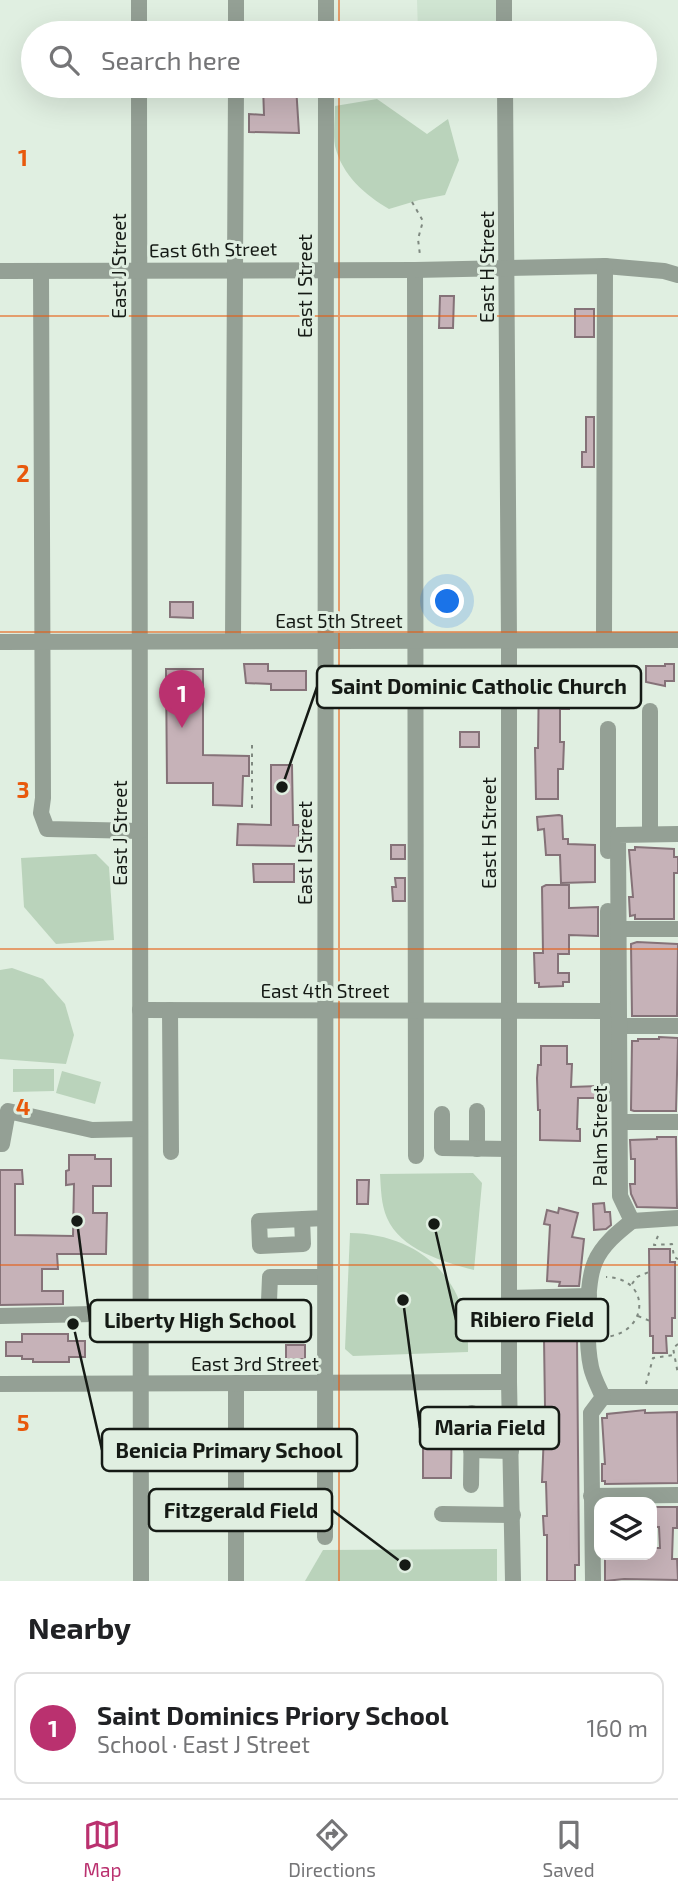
<!DOCTYPE html>
<meta charset="utf-8">
<style>
body{margin:0;font-family:"Exo 2",sans-serif;background:#f6f6f6;color:#202124}
.controls{position:absolute;right:21px;bottom:21px;display:grid;overflow:hidden;border-radius:14px;box-shadow:0 7px 28px #0002}
.controls button{width:63px;height:63px;display:grid;place-items:center;padding:0;border:0;border-bottom:2px solid #e0e0e0;background:#fff;color:#202124;font:35px sans-serif}
.you{position:absolute;left:448px;top:602px;width:24px;height:24px;margin:-18px;border:5px solid #fff;border-radius:50%;background:#1a73e8;box-shadow:0 0 0 10px #1a73e833}
.badge{display:grid;place-items:center;width:46px;height:46px;border-radius:50%;background:#ba316f;color:#fff;font-size:23px;font-weight:700}
.pin{position:absolute;translate:-50% -58px;filter:drop-shadow(0 2px 4px #0008)}
.pin::after{content:'';position:absolute;top:37px;width:24px;height:21px;background:inherit;clip-path:polygon(0 0,100% 0,50% 100%)}
.list{margin:0;padding:0;list-style:none}
h2{display:flex;justify-content:space-between;align-items:center;height:91px;margin:0;padding:0 28px;font-size:30px}
h2 small{font-size:23px;font-weight:400;color:#757577}
.list li{display:grid;grid-template-columns:46px 1fr auto;gap:21px;align-items:center;box-sizing:border-box;height:112px;margin:0 14px 14px;padding:0 14px;border:2px solid #e0e0e0;border-radius:14px}
.list b{display:block;font-size:26px;white-space:nowrap}
.list p{margin:0;font-size:23px;white-space:nowrap;color:#757577}
.list em{font-size:23px;font-style:normal;color:#757577}
.icon{flex:none;width:38px;height:38px;fill:none;stroke:currentColor;stroke-width:2;stroke-linecap:round;stroke-linejoin:round}
.map{position:relative;flex:none;width:678px;height:1581px;overflow:hidden}
.search{position:absolute;background:#fff;box-shadow:0 7px 28px #0002;left:21px;right:21px;top:21px;height:77px;display:flex;align-items:center;gap:18px;box-sizing:border-box;padding:0 24px;border-radius:38px;color:#757577;font-size:26px}
.sheet{height:217px;background:#fff}
nav{display:flex;justify-content:space-around;align-items:center;box-sizing:border-box;height:98px;border-top:2px solid #e0e0e0;background:#fff;font-size:19px;color:#757577}
nav a{display:grid;justify-items:center;gap:4px}
nav .on{color:#ba316f}
.map>svg:first-child{display:block}
.built{fill:#d0e5d2}
.green{fill:#bad3bb}
.building{fill:#c6b2b8;stroke:#857278;stroke-width:2}
.lines{fill:none;stroke-linecap:round;stroke-linejoin:round}
.path{stroke:#7f8980;stroke-width:2;stroke-dasharray:3.5 5;stroke-linecap:butt}
.minor{stroke:#94a095;stroke-width:16}
.grid{fill:none;stroke:#e8590c;stroke-width:2;stroke-opacity:0.55}
.labels{text-anchor:middle;dominant-baseline:central;stroke-width:6;stroke-linejoin:round;paint-order:stroke}
.street-label{font-size:19px;fill:#151a15;stroke:#e0efe1}
.grid-label{font-size:23px;text-anchor:middle;font-weight:bold;fill:#e8590c;stroke:#e0efe1;stroke-width:6;stroke-linejoin:round;paint-order:stroke}
.leader{fill:none;stroke:#151a15;stroke-width:2.5}
.callout-dot{fill:#151a15;stroke:#e0efe1;stroke-width:2.5}
.callout{fill:#e0efe1;stroke:#151a15;stroke-width:2.5}
.callout-label{font-size:21px;text-anchor:middle;font-weight:bold;fill:#151a15}
</style>
<div class="map">
<svg width="678" height="1581" viewBox="0 0 678 1581">
<rect width="100%" height="100%" fill="#e0efe1"/>
<polygon class="built" points="417,0 499,0 500,33 418,33"/>
<g class="green">
<path d="M377,99l50,35 21,-15 11,41 -14,35 -26,5 -30,9c-24,-14 -47,-34 -54,-63 -2,-12 0,-28 0,-40z"/>
<polygon points="96,854 109,867 114,940 56,944 24,907 21,858"/>
<polygon points="12,968 43,979 65,1004 74,1035 66,1064 0,1059 0,970"/>
<polygon points="13,1069 54,1069 54,1091 13,1092"/>
<polygon points="62,1071 101,1082 95,1104 56,1093"/>
<path d="M473,1173l9,10 -8,87c-31,-8 -74,-21 -87,-52 -6,-14 -6,-29 -7,-44z"/>
<path d="M350,1233c70,1 120,47 118,119l-115,4 -8,-7z"/>
<polygon points="497,1549 497,1581 305,1581 323,1550"/>
</g>
<g class="building">
<polygon points="263,86 296,86 299,133 249,132 249,114 264,115"/>
<polygon points="440,296 454,296 453,328 439,328"/>
<rect x="575" y="309" width="19" height="28"/>
<polygon points="586,417 594,417 594,467 582,467 582,452 586,452"/>
<polygon points="170,602 193,602 193,618 170,617"/>
<polygon points="244,664 268,664 268,671 306,671 306,690 271,690 271,684 246,683"/>
<polygon points="665,664 674,664 674,681 665,681 665,686 646,682 646,666 665,666"/>
<polygon points="166,669 203,669 203,755 249,756 249,776 243,776 242,806 213,805 213,783 167,783"/>
<polygon points="539,671 568,674 593,674 593,679 597,679 598,704 569,705 569,709 560,709 560,742 564,742 563,769 558,769 558,799 536,799 535,748 538,748"/>
<rect x="460" y="732" width="19" height="15"/>
<polygon points="271,765 292,765 293,825 299,825 299,846 237,845 238,824 271,825"/>
<polygon points="559,815 562,816 563,839 568,839 568,844 595,845 595,882 561,883 560,855 546,855 544,829 538,830 537,817"/>
<rect x="391" y="845" width="14" height="14"/>
<polygon points="635,847 674,849 674,857 678,857 678,873 674,873 674,919 635,919 635,915 630,916 629,897 633,897 629,850 635,850"/>
<polygon points="253,864 294,864 294,882 254,882"/>
<polygon points="395,878 405,878 405,901 393,901 392,887 396,887"/>
<polygon points="546,885 569,885 569,908 598,907 598,936 569,935 569,954 558,954 558,973 569,973 569,982 563,982 563,986 539,987 539,983 535,983 534,953 543,953 542,887"/>
<polygon points="637,942 678,944 677,1016 632,1016 631,944"/>
<polygon points="659,1037 678,1038 676,1111 634,1111 631,1110 632,1041 638,1041 638,1039 659,1039"/>
<polygon points="541,1046 567,1046 567,1064 572,1064 571,1087 598,1086 598,1098 578,1098 577,1129 580,1129 580,1141 540,1140 540,1110 538,1110 537,1078 538,1065 541,1065"/>
<polygon points="657,1137 676,1137 677,1208 637,1207 631,1194 630,1184 635,1184 635,1159 631,1159 630,1140 657,1139"/>
<polygon points="69,1155 95,1155 95,1159 111,1159 111,1186 93,1186 93,1213 107,1213 106,1254 57,1254 58,1269 42,1269 42,1291 63,1291 63,1304 0,1305 0,1170 22,1170 23,1184 15,1184 15,1235 73,1236 74,1184 66,1185 66,1171 69,1170"/>
<polygon points="357,1180 369,1180 368,1204 357,1204"/>
<polygon points="604,1203 605,1212 610,1212 611,1225 606,1229 594,1230 593,1204"/>
<polygon points="559,1208 578,1213 572,1237 584,1239 579,1286 559,1286 560,1282 547,1281 550,1225 544,1224 547,1210 558,1213"/>
<polygon points="649,1249 670,1249 670,1262 675,1262 675,1318 672,1318 672,1336 666,1336 667,1353 653,1353 653,1336 650,1336"/>
<polygon points="553,1332 576,1332 577,1337 579,1565 575,1565 575,1581 547,1581 547,1535 544,1535 543,1516 547,1516 546,1482 542,1482 545,1407 544,1338 553,1337"/>
<polygon points="22,1334 68,1334 68,1341 85,1341 85,1357 69,1357 69,1362 33,1362 33,1359 22,1359 22,1356 6,1356 6,1342 22,1342"/>
<rect x="286" y="1345" width="19" height="14"/>
<polygon points="645,1410 645,1413 677,1412 678,1483 605,1484 605,1481 602,1481 602,1464 605,1464 602,1418 607,1418 607,1414"/>
<polygon points="423,1415 452,1415 451,1478 423,1478"/>
<polygon points="654,1507 677,1507 677,1528 673,1528 672,1559 677,1559 678,1580 624,1579 605,1581 605,1555 652,1555 652,1548 660,1548 659,1527 654,1527"/>
</g>
<g class="lines">
<g class="path">
<polyline points="412,202 423,221 418,239 420,255"/>
<polyline points="252,745 252,809"/>
<polyline points="658,1236 654,1245 672,1244 674,1257 678,1259"/>
<polyline points="632,1284 637,1277 649,1272"/>
<polyline points="638,1316 650,1321"/>
<path d="M602,1337c47,-1 51,-59 4,-60"/>
<polyline points="678,1344 673,1348 678,1374"/>
<polyline points="646,1384 653,1358 674,1355"/>
</g>
<g class="minor">
<polyline points="139,0 139,33"/>
<polyline points="504,0 504,33"/>
<polyline points="236,33 236,0"/>
<polyline points="326,33 326,0"/>
<polyline points="139,86 141,1581"/>
<polyline points="505,86 509,641 509,1382 513,1581"/>
<polyline points="415,270 416,1156"/>
<polyline points="0,271 415,270 605,266 664,271 678,275"/>
<polyline points="41,271 43,798 41,813 47,829 140,831"/>
<polyline points="604,639 605,266"/>
<polyline points="233,641 236,86"/>
<polyline points="0,642 678,640"/>
<polyline points="650,711 650,834"/>
<polyline points="608,729 608,851"/>
<polyline points="608,911 608,1094"/>
<polyline points="619,929 678,929"/>
<polyline points="140,1010 608,1011"/>
<polyline points="170,1010 171,1152"/>
<polyline points="620,1026 678,1026"/>
<polyline points="477,1111 477,1149"/>
<polyline points="442,1114 442,1148 509,1149"/>
<polyline points="621,1122 678,1122"/>
<polyline points="0,1144 2,1144 8,1111 92,1130 140,1129"/>
<polyline points="302,1219 303,1244 260,1246 259,1221 325,1218"/>
<polyline points="632,1221 678,1218"/>
<polyline points="509,1298 589,1296"/>
<polyline points="269,1301 270,1277 325,1277"/>
<polyline points="0,1316 140,1313"/>
<polyline points="509,1318 589,1316"/>
<polyline points="236,1383 236,1581"/>
<polyline points="0,1384 509,1382"/>
<polyline points="603,1397 678,1397"/>
<polyline points="471,1450 511,1451"/>
<polyline points="471,1485 472,1413"/>
<polyline points="591,1496 678,1495"/>
<polyline points="442,1514 513,1515"/>
<polyline points="325,1537 326,86"/>
<path d="M593,1581l-2,-168 12,-16c-4,-9 -10,-20 -12,-30 -5,-23 -5,-85 4,-105 7,-17 23,-30 37,-41l-12,-25 -2,-361 60,-1"/>
</g>
</g>
<path class="grid" d="M339,0v33M339,86v1495M0,316h678M0,632h678M0,949h678M0,1265h678"/>
<g class="labels">
<g class="street-label">
<text transform="translate(213 249) rotate(-1)">East 6th Street</text>
<text transform="translate(118 266) rotate(-90)">East J Street</text>
<text transform="translate(486 267) rotate(-90)">East H Street</text>
<text transform="translate(304 286) rotate(-90)">East I Street</text>
<text x="339" y="620">East 5th Street</text>
<text transform="translate(119 833) rotate(-90)">East J Street</text>
<text transform="translate(488 833) rotate(-90)">East H Street</text>
<text transform="translate(304 853) rotate(-90)">East I Street</text>
<text x="325" y="990">East 4th Street</text>
<text transform="translate(599 1136) rotate(-90)">Palm Street</text>
<text x="255" y="1363">East 3rd Street</text>
</g>
</g>
<g class="grid-label">
<text x="23" y="166">1</text>
<text x="23" y="482">2</text>
<text x="23" y="798">3</text>
<text x="23" y="1115">4</text>
<text x="23" y="1431">5</text>
</g>
<path class="leader" d="M282 787L317 687M434 1224L456 1320M77 1221L90 1321M403 1300L420 1428M73 1324L102 1450M405 1565L332 1510"/>
<g class="callout-dot">
<circle cx="282" cy="787" r="7"/>
<circle cx="434" cy="1224" r="7"/>
<circle cx="77" cy="1221" r="7"/>
<circle cx="403" cy="1300" r="7"/>
<circle cx="73" cy="1324" r="7"/>
<circle cx="405" cy="1565" r="7"/>
</g>
<g class="callout">
<rect x="317" y="666" width="324" height="42" rx="7"/>
<rect x="456" y="1299" width="152" height="42" rx="7"/>
<rect x="90" y="1300" width="221" height="42" rx="7"/>
<rect x="420" y="1407" width="139" height="42" rx="7"/>
<rect x="102" y="1429" width="255" height="42" rx="7"/>
<rect x="149" y="1489" width="183" height="42" rx="7"/>
</g>
<g class="callout-label">
<text x="479" y="694">Saint Dominic Catholic Church</text>
<text x="532" y="1327">Ribiero Field</text>
<text x="200" y="1328">Liberty High School</text>
<text x="490" y="1435">Maria Field</text>
<text x="229" y="1458">Benicia Primary School</text>
<text x="241" y="1518">Fitzgerald Field</text>
</g>
</svg>
<div class="controls">
<button><svg class="icon" aria-label="layers" viewBox="0 0 24 24"><path d="M12 4l9 5-9 5-9-5zM3 14l9 5 9-5"/></svg></button>
</div>
<div class="you"></div>
<div class="pin badge" style="left:182px;top:728px">1</div>
<div class="search"><svg class="icon" aria-label="search" viewBox="0 0 24 24"><circle cx="10" cy="10" r="6"/><path d="M15 15l6 6"/></svg>Search here</div>
</div>
<section class="sheet">
<h2>Nearby<small></small></h2>
<ul class="list">
<li><span class="badge">1</span><div><b>Saint Dominics Priory School</b><p>School · East J Street</p></div><em>160 m</em></li>
</ul>
</section>
<nav>
<a class="on"><svg class="icon" aria-label="map" viewBox="0 0 24 24"><path d="M3 6l6-2 6 2 6-2v14l-6 2-6-2-6 2zM9 4v14M15 6v14"/></svg>Map</a>
<a><svg class="icon" aria-label="directions" viewBox="0 0 24 24"><path d="M12 3l9 9-9 9-9-9zM9 14v-3h6M13 9l2 2-2 2"/></svg>Directions</a>
<a><svg class="icon" aria-label="saved" viewBox="0 0 24 24"><path d="M7 4h10v16l-5-4-5 4z"/></svg>Saved</a>
</nav>
